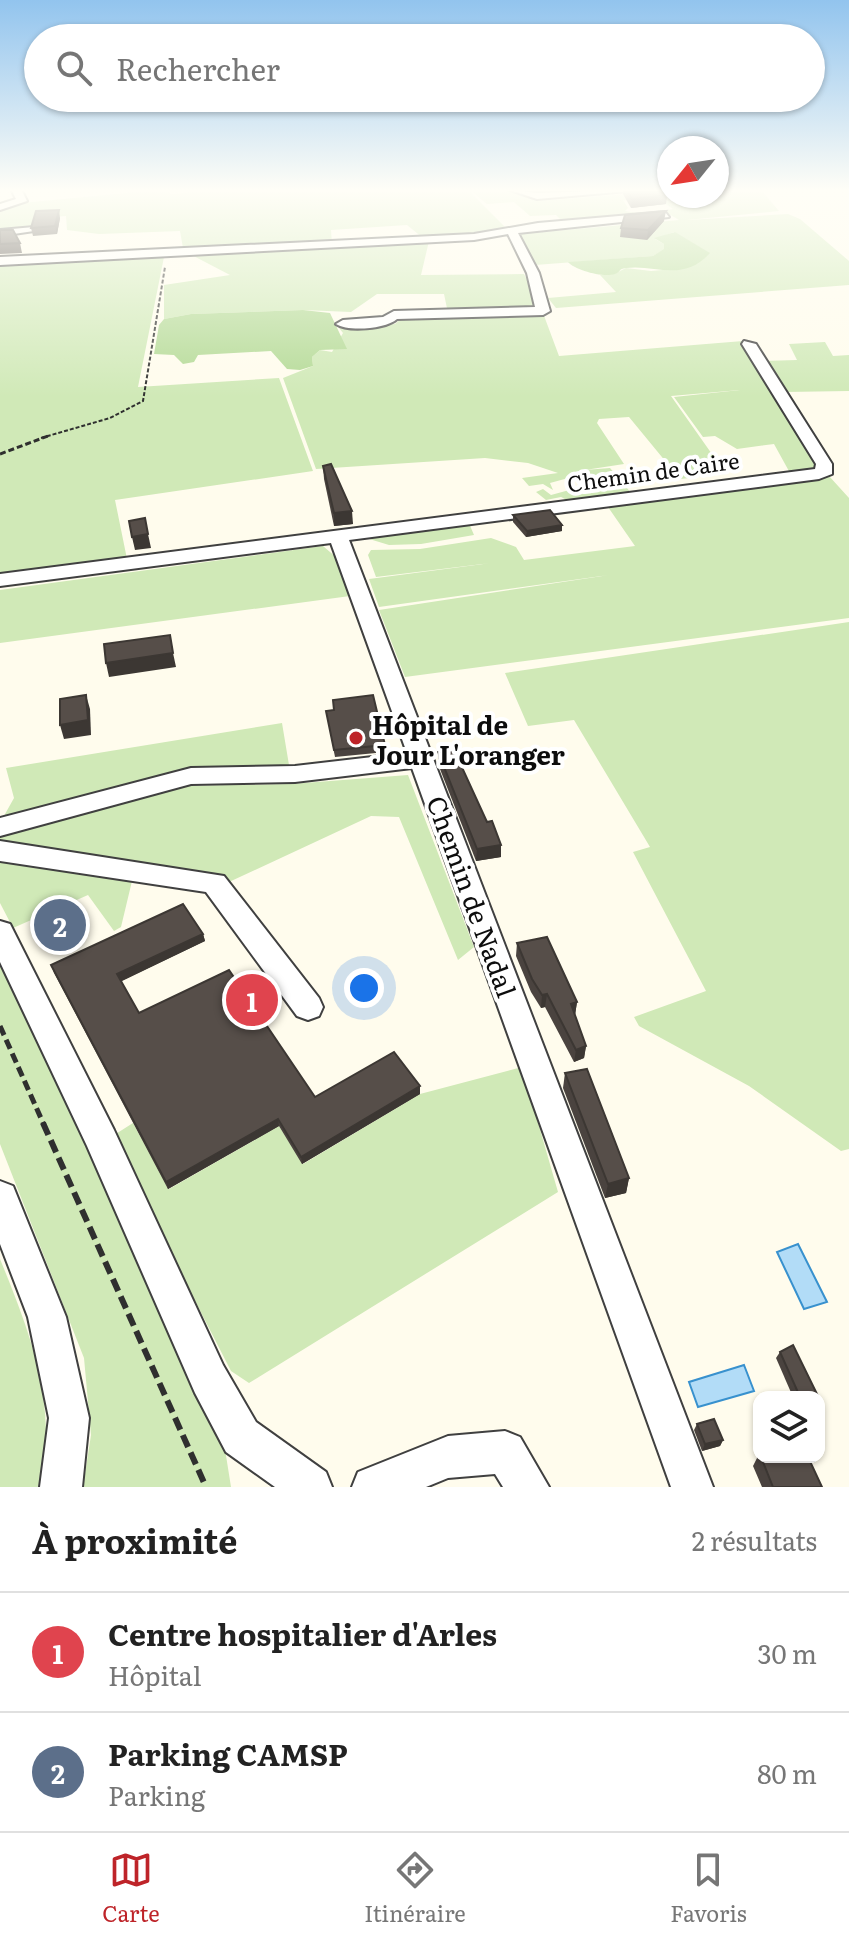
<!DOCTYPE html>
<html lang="fr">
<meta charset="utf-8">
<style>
body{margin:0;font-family:Literata,serif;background:#f6f6f6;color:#222}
.controls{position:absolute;right:24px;bottom:24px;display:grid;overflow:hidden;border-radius:16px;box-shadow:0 2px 6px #0004}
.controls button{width:72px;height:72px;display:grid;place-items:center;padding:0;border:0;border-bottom:2px solid #e0e0e0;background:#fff;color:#222;font:40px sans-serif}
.compass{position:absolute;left:657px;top:136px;width:72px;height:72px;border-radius:50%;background:#fff;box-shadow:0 2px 6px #0004;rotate:240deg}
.you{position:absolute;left:364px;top:988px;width:28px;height:28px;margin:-20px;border:6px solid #fff;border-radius:50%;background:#1a73e8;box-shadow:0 0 0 12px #1a73e833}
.badge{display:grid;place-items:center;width:52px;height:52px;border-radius:50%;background:#be2429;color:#fff;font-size:26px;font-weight:700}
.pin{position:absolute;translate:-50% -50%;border:4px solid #fff;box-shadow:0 2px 8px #0006}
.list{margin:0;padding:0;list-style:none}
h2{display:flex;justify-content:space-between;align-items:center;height:104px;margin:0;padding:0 32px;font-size:34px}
h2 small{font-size:26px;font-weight:400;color:#767676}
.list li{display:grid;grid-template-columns:52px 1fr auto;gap:24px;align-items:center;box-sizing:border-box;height:120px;padding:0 32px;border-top:2px solid #e0e0e0}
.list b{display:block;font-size:30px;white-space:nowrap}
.list p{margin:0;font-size:26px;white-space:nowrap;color:#767676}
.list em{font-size:26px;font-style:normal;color:#767676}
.icon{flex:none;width:44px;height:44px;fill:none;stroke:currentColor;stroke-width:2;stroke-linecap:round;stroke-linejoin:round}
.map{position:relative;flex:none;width:849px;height:1487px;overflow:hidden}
.search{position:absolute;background:#fff;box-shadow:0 2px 6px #0004;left:24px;right:24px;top:24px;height:88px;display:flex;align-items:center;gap:20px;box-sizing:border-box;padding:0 28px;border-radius:44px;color:#767676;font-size:30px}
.sheet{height:344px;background:#fff}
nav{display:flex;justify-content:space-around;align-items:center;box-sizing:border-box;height:112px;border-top:2px solid #e0e0e0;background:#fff;font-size:22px;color:#767676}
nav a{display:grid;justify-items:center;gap:4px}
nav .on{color:#be2429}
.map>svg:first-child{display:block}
.green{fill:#d0e9b7}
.forest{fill:#b4da96}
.water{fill:#b2dcf7;stroke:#3891ce;stroke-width:2}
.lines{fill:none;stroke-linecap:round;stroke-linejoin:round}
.minor-casing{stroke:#404040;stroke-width:4}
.path-far3{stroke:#2f2f2f;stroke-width:2;stroke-dasharray:4 2;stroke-linecap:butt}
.path-far2{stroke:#2f2f2f;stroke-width:3;stroke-dasharray:6 3;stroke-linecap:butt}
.path-far1{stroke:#2f2f2f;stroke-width:5;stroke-dasharray:10 5;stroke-linecap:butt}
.path{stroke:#2f2f2f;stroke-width:6;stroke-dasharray:13 6;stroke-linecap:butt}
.minor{fill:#fff;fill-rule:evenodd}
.wall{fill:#4a433f}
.shaded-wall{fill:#3c3733}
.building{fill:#564e49;stroke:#3c3733;stroke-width:2}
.poi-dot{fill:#be2429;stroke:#fff;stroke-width:3}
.labels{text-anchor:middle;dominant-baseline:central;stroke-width:8;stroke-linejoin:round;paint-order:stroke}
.far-street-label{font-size:22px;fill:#0d0d0d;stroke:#fff}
.poi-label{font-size:26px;font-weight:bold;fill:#0d0d0d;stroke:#fff;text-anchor:start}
.street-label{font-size:26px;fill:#0d0d0d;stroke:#fff}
</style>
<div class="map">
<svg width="849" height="1487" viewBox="0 0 849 1487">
<rect width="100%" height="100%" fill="#fffced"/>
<g class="green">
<polygon points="229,189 467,189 508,230 423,238 407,225 331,230 332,244 183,248 180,231 99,234 67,230 66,216 35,218 31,228 0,231 0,208 22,203 157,190 173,194"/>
<polygon points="469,189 506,189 537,201 669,191 672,197 666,199 688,200 681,196 717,196 717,189 760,189 779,211 687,220 788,214 800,219 849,261 849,285 556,308 548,298 616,292 600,275 614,274 626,268 651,271 685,268 709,253 674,232 655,239 664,244 664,250 653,256 535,265 520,234 679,220 664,211 673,209 664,203 623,200 628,208 625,211 643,214 564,223 556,215 530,216 514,202 487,204"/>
<polygon points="429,241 421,275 524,274 537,300 537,310 448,313 444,294 377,294 351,312 303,310 191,314 164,319 164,285 230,275 184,251"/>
<polygon points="165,252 138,387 279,378 313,471 115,500 127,559 0,577 0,263"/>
<polygon points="543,313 559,356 743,341 821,468 808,473 790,473 774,444 737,449 715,436 703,437 674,397 740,390 671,396 726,474 680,479 629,417 599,419 597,423 624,464 585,470 610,468 632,494 569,501 561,497 546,500 536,492 543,489 551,495 584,486 572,477 550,483 553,490 543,484 529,486 522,478 558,473 528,463 485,458 316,469 283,378 313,366 312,357 320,350 332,352 343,333 339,328 395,324 402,318"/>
<polygon points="825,342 833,356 849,355 849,391 785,392 762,361 797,360 789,344"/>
<polygon points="829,476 849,498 849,618 405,677 379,610 609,575 379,607 369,579 491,563 376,577 368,555 371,550 420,549 491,538 516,547 524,560 635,546 608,507"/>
<polygon points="468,521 474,535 421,544 389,545 366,538 347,541 344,536"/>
<polygon points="323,546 337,558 350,596 0,643 0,590"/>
<polygon points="849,622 849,1149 841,1151 749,1086 639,1026 634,1017 706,991 633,852 650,847 574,720 528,726 505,673"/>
<polygon points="282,723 290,771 180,773 0,823 14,798 6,768"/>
<polygon points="408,775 474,947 458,960 399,817 371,816 229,882 0,843 0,836 151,790 178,786 291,784"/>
<polygon points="0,861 132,881 121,927 114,931 88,895 13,928 0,903"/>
<polygon points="0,953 221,1424 231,1487 83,1487 91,1435 84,1358 0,1144"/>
<polygon points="522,1067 558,1192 249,1383 231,1371 111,1137 133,1123 169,1189 279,1126 303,1164 420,1094"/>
<path d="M0,1259c32,78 56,143 42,228h-42z"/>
</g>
<g class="forest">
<path d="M675,232l35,21c-27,30 -54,11 -84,15 -8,1 -4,3 -11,6 -12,4 -40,-4 -47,-12l85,-6 11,-7v-5l-10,-6z"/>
<polygon points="303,310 330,313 347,349 320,350 312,357 313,366 300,370 287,369 271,351 198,355 194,362 183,364 174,355 154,354 159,325 164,319 191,314"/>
</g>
<g class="water">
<polygon points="798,1244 827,1302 804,1309 777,1252"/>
<polygon points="744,1365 754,1391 698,1407 689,1382"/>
</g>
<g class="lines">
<g class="minor-casing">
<g id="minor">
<polygon points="11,189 21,189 27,201 0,210 0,204 16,199"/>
<polygon points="507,189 537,193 651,189 537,199"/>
<path d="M665,212l4,5 -151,16 21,40 11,38 -7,4 -146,4c-11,10 -49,13 -61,5l7,-4 40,-3 11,-6 141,-4 -8,-34 -19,-39 -34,6 -474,25v-8l474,-23 64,-11z"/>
<polygon points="34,227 34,231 0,236 0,230"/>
<polygon points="744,341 756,344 832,464 832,474 819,479 349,540 713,1487 671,1487 412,768 295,782 191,784 0,836 0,818 191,768 295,766 407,753 331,543 0,586 0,574 815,469 816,464 742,344"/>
<polygon points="0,841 224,876 319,998 323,1007 319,1016 308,1020 297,1016 206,892 0,861"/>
<polygon points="0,921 10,924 14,932 114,1130 223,1365 256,1422 326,1472 332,1487 275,1487 226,1452 195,1393 87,1146 0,962"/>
<polygon points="0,1181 13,1186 66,1317 89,1418 82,1487 40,1487 49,1418 28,1317 0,1244"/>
<polygon points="505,1431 520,1437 549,1487 503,1487 495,1474 448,1478 426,1487 352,1487 358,1472 448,1436"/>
</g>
</g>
<polyline class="path-far3" points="41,438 110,418 143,401 165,267"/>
<polyline class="path-far2" points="0,454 48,436"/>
<polyline class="path-far1" points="0,1026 44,1125"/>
<polyline class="path" points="43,1123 206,1487"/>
<use href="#minor" class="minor"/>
</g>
<g class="wall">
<polygon points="624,189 654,189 666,204 631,208 623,194"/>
<polygon points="60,218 57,234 33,236 31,228"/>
<polygon points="664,221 647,240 620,237 621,228"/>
<polygon points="0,230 20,243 22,253 0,254"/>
<polygon points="323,466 353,524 334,526 324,479"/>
<polygon points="513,515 562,531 526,537 513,522"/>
<polygon points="326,711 385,745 386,752 335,757"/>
<polygon points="438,752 487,822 501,845 501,857 476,861 438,764"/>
<polygon points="203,934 205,941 121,981 139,1013 315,1097 420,1086 420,1094 302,1164 279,1126 168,1189 54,973 51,965"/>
<polygon points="517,943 577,1002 575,1015 586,1046 584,1058 574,1062 545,1007 541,1008 531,992 516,956"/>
<polygon points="565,1073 629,1178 626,1193 605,1198 563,1088"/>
<polygon points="780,1352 818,1396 817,1397 793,1397 776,1358"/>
<polygon points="697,1424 723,1440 720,1446 702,1451 694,1430"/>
<polygon points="759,1454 759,1457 808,1457 822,1487 762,1487 753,1466"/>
</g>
<g class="shaded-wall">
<polygon points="667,195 666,204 631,208 632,199"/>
<polygon points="59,210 60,218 57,234 55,226"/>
<polygon points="666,211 664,221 647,240 648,230"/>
<polygon points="352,511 353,524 334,526 334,513"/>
<polygon points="562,525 562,531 526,537 527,531"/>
<polygon points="148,534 151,548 135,550 132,537"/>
<polygon points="173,653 176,667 109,677 106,663"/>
<polygon points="86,695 90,709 91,735 64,739 60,725"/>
<polygon points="501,845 501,857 476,861 477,849"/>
<polygon points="203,934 205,941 120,982 117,974"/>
<polygon points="547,994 545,1007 541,1008 542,995"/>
<polygon points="577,1002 575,1015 571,1004"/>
<polygon points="586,1046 584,1058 574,1062 576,1050"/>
<polygon points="420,1086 420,1094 302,1164 301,1157"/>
<polygon points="278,1119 279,1126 168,1189 166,1182"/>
<polygon points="629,1178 626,1193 605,1198 608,1184"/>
<polygon points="723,1440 720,1446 702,1451 705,1444"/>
</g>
<g class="building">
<polygon points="626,189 654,189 667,195 632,199"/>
<polygon points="59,210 55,226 31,228 36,211"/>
<polygon points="666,211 648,230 621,228 625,215"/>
<polygon points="0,230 13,230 20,243 0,244"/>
<polygon points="331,464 352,511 334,513 323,466"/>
<polygon points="550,510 562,525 527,531 513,515"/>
<polygon points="145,518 148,534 132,537 129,521"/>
<polygon points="170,635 173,653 106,663 104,644"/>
<polygon points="86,695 88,720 60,725 60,699"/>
<polygon points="373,695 385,745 334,750 326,711 334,710 333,700"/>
<polygon points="454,750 487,822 492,821 501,845 477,849 438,752"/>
<polygon points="183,904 203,934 117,974 139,1013 229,970 315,1097 394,1052 420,1086 301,1157 278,1119 166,1182 51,965"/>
<polygon points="547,937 577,1002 571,1004 586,1046 576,1050 547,994 542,995 532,979 517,943"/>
<polygon points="587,1069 629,1178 608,1184 565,1073"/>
<polygon points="793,1345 818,1396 800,1397 780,1352"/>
<polygon points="714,1419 723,1440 705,1444 697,1424"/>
<polygon points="761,1457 808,1457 822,1487 773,1487"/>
</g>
<linearGradient id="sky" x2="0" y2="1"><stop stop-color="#92c4ee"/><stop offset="0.48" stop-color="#fffef7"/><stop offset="1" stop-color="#fffef7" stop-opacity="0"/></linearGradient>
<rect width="849" height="397" fill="url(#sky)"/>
<circle class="poi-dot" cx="356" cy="738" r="8"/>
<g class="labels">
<g class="far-street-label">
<text transform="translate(653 471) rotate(-8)">Chemin de Caire</text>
</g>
<g class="poi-label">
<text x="372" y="723">Hôpital de<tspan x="372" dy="30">Jour L'oranger</tspan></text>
</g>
<g class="street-label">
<text transform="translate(473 896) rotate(70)">Chemin de Nadal</text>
</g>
</g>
</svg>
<div class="controls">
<button><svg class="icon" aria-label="layers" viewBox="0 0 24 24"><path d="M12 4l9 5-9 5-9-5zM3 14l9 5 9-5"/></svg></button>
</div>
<svg class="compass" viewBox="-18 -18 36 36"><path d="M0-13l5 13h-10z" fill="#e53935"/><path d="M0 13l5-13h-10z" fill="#767676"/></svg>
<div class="you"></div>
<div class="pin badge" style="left:252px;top:1000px;background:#e0444e">1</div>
<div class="pin badge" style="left:60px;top:925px;background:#5c6f8a">2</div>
<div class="search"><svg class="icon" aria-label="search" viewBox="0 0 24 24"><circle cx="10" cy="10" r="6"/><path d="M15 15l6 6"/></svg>Rechercher</div>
</div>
<section class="sheet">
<h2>À proximité<small>2 résultats</small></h2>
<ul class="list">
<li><span class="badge" style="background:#e0444e">1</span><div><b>Centre hospitalier d'Arles</b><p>Hôpital</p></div><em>30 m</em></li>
<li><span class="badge" style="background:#5c6f8a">2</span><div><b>Parking CAMSP</b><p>Parking</p></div><em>80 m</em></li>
</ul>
</section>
<nav>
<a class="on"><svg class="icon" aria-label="map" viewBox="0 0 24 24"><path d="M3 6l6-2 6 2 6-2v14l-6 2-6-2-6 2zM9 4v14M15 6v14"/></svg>Carte</a>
<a><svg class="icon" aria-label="directions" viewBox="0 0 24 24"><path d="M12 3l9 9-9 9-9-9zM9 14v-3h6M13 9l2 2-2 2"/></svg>Itinéraire</a>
<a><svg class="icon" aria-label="saved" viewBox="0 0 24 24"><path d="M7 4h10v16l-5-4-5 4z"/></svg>Favoris</a>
</nav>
